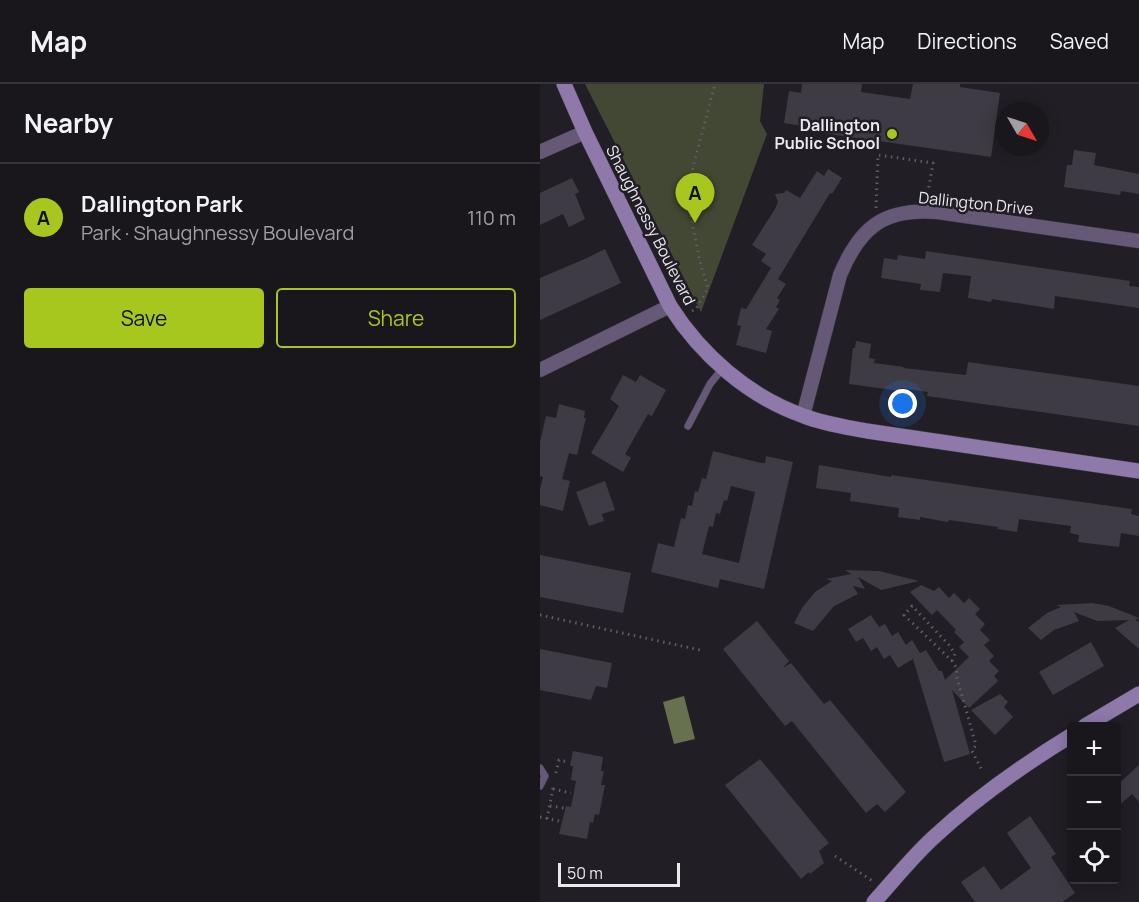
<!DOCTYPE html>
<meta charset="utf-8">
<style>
body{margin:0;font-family:Manrope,sans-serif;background:#221f25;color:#f1f3f6}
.controls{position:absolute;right:18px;bottom:18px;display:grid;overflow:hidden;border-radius:6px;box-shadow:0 3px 15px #0003}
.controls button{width:54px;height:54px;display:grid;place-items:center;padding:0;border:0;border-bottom:2px solid #37353b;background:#19161c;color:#f1f3f6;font:30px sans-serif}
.compass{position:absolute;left:455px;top:18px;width:54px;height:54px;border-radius:50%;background:#19161c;box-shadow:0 3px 15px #0003;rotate:129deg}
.scale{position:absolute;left:18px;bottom:15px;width:122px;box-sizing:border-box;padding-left:6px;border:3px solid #ebe8ee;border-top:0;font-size:16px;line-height:21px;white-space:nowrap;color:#ebe8ee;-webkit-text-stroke:4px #211e26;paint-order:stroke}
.you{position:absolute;left:363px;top:320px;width:21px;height:21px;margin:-15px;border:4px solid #fff;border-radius:50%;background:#1a73e8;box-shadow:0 0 0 9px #1a73e833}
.badge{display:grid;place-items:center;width:39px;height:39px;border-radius:50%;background:#a7c71e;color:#111;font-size:20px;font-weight:700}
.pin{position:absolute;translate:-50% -50px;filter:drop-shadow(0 2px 3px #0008)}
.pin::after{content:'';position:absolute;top:32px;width:21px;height:18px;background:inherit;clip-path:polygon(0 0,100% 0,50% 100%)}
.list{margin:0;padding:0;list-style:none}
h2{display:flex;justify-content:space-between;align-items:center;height:78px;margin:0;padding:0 24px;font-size:26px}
h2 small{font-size:20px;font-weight:400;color:#9f9fa3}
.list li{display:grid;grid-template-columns:39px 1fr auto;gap:18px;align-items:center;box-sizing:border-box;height:108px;padding:0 24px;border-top:2px solid #37353b}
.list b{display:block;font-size:22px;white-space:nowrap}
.list p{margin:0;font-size:20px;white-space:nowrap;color:#9f9fa3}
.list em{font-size:20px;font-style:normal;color:#9f9fa3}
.actions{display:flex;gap:12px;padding:18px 24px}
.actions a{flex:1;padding:14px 0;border:2px solid #a7c71e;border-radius:6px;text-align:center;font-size:21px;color:#a7c71e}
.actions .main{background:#a7c71e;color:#111}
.icon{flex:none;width:33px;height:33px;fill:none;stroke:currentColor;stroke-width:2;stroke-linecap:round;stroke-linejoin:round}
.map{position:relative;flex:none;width:599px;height:818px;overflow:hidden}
header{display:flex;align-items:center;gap:36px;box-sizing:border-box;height:84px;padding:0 30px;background:#19161c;border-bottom:2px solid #37353b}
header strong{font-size:28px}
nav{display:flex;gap:33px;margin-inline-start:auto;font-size:21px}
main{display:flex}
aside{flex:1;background:#19161c}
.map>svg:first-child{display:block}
.green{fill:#424834}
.water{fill:#68714f}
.building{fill:#3e3b44;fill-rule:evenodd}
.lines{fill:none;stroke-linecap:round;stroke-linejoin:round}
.lane-casing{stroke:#3d3a42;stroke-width:8}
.street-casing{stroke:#3d3a42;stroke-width:15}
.secondary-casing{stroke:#3d3a42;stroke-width:16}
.path{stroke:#605d64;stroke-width:3;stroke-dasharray:1.5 4.5;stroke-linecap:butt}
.lane{stroke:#665978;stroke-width:7}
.street{stroke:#665978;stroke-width:14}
.secondary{stroke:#8e79aa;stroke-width:15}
.poi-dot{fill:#a7c71e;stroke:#211e26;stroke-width:2}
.labels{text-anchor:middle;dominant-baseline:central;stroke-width:5;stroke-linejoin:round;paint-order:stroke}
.poi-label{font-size:16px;font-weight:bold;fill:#ebe8ee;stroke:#211e26;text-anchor:end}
.street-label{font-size:16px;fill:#ebe8ee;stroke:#211e26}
</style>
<header>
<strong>Map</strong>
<nav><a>Map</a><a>Directions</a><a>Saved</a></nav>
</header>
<main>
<aside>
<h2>Nearby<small></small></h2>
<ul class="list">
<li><span class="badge">A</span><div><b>Dallington Park</b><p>Park · Shaughnessy Boulevard</p></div><em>110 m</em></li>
</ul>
<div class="actions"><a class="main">Save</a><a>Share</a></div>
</aside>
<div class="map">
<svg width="599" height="818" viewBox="0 0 599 818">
<rect width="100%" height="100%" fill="#211e26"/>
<polygon class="green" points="45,0 224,0 220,37 227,50 161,228"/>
<polygon class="water" points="144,612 155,655 134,660 123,618"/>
<g class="building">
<polygon points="262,0 322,0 321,8 370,15 373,0 420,0 420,3 460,9 451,73 282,49 282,45 244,39 249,7 261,9"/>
<polygon points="534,66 556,69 554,81 599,90 599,110 581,107 580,111 524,103 527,81 532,81"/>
<polygon points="288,85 302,94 292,110 290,109 238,195 246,200 237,214 240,216 236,223 239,225 226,245 232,247 226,269 196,261 201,242 197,241 201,224 206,225 231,184 221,177 226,170 212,161 235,125 238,118 235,110 244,109 246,106 260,114 277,87 284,92"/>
<polygon points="32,94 39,108 35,110 45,135 29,143 23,130 0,141 0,109"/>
<polygon points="65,165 81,199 0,236 0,194 47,174"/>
<polygon points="386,167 590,197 589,202 599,203 599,224 515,212 514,225 452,215 451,218 428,214 431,192 403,189 400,208 380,206 381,200 341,194 344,174 357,176 358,171 385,175"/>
<polygon points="316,257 331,260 329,274 335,275 334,279 364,283 363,284 426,291 428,278 599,302 599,342 387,312 388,308 361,304 360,307 309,300 313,264 315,264"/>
<polygon points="83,291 96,298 100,291 126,306 112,332 108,330 85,370 91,374 83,388 51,369 79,322 70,315"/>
<polygon points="19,320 45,327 44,334 46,334 37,371 29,369 22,395 30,397 23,427 0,421 0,405 3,393 0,392 0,358 6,332 16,334"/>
<path d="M173,367l48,12h4l1,-7 27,6 -29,127 -44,-10 -2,9 -67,-16 7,-29 16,4 7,-29 4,1 3,-14 4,1 3,-15 3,1 4,-14 4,1zM191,402l24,6 -16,71 -37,-9 7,-28 4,1 3,-14 4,1 4,-14 3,1z"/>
<polygon points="279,381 351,393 351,391 592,425 591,430 599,432 599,452 581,449 579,463 538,458 539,451 530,449 531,442 479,435 477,448 457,445 458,443 409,436 408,438 380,433 380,436 358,433 359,424 310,417 311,409 276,404"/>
<polygon points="65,397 75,426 62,430 64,437 49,442 36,408"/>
<polygon points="0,471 91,489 83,529 0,513"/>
<polygon points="305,486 339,487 379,497 341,506 318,493 325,505 313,502 318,510 294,522 273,547 254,539 262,524 275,508 292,497 286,495 311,490"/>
<polygon points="381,501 394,507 399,503 409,514 414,509 424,519 429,514 440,525 435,530 445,540 440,546 450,556 444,561 454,572 449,577 459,587 454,592 458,597 429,624 412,606 430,670 404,678 373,575 358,584 350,571 344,575 337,563 331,567 323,554 316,558 308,545 331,531 339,543 345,540 352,552 358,548 366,561 372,556 380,569 386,566 399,587 402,587 405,596 429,573 419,563 424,558 414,548 416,546 397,526 392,531 370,508"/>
<polygon points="552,519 569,522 599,534 595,536 599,538 599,565 575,544 589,536 557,537 534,528 539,537 514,546 501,556 488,544 507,529 521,523 516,521"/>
<polygon points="217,537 249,577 243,584 251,579 284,620 290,616 366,708 345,728 337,720 326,729 252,637 245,642 183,565"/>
<polygon points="551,558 564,582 513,611 499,588"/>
<polygon points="0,565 72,579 67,604 56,602 51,616 0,606"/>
<polygon points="460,610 468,618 464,623 473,633 455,651 431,626"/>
<polygon points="33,667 63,673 61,687 64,687 61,701 65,701 59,731 55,730 53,739 50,738 47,755 19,750 26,722 31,723 36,697 31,696 33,682 30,682"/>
<polygon points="220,675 289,759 279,767 284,779 270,790 269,788 261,795 185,701"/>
<polygon points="599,681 599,718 592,710 576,724 576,702"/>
<polygon points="490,732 516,770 511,773 535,809 522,818 435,818 421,798 444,782 461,806 491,784 467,749"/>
</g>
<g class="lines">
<g class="lane-casing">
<g id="lane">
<polyline points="148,342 170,300 183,284"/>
<polyline points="0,684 5,692 0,702"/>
</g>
</g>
<g class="street-casing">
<g id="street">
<polyline points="0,68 45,48"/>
<polyline points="0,286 130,222"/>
<path d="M263,332l37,-141c20,-48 44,-67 97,-63l202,29"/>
</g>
</g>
<g class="secondary-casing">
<g id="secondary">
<path d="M24,0l21,48 85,174c31,49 79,91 134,110 20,8 42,11 63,15l272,40"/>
<polyline points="545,642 599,610"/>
<path d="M334,818c20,-22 39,-46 60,-65 42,-39 89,-72 138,-102"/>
</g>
</g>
<g class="path">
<polyline points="336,124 338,71 393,79 387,114"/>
<polyline points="152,227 156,225 168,204 160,178 149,123 148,102 175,0"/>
<polyline points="0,531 160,566"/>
<polyline points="412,577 415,570 409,561 372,522 364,531 412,577 416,583 417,594 436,661 432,667 443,688"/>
<polyline points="16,689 19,676 29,678"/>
<polyline points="13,705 31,709"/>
<polyline points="10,722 24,724"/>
<polyline points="0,733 19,737"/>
<polyline points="7,735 13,704"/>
<polyline points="295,772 334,798"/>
</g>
<use href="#lane" class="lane"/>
<use href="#street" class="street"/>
<use href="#secondary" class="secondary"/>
</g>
<circle class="poi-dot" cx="352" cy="50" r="6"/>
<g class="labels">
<g class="poi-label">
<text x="340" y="41">Dallington<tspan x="340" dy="18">Public School</tspan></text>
</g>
<g class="street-label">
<text transform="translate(436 119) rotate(6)">Dallington Drive</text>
<text transform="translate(111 141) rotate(63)">Shaughnessy Boulevard</text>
</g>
</g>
</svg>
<div class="controls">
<button>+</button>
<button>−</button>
<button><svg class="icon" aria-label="locate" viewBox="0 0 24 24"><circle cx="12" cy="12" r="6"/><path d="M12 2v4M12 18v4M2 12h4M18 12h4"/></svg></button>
</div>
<svg class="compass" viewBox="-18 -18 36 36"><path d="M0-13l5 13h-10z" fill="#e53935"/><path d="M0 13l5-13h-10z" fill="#9f9fa3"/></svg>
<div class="scale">50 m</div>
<div class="you"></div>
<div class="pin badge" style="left:155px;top:139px">A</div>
</div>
</main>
